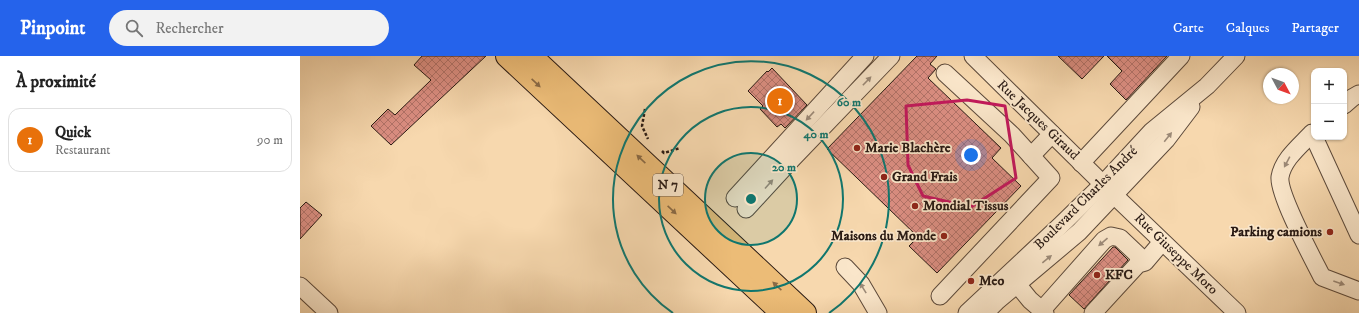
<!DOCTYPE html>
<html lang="fr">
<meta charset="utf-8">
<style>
body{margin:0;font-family:"IM FELL DW Pica",serif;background:#f2f2f2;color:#222}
.controls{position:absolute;right:12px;top:12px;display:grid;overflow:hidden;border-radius:8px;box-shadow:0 1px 3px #0004}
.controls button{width:36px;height:36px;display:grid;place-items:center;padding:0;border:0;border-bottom:1px solid #e0e0e0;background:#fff;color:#222;font:20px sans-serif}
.compass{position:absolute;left:963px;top:12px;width:36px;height:36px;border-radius:50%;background:#fff;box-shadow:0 1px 3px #0004;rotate:131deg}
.you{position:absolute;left:671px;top:99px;width:14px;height:14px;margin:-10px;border:3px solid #fff;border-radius:50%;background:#1a73e8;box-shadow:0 0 0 6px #1a73e833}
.badge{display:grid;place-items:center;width:26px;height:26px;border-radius:50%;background:#2563eb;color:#fff;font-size:13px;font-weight:700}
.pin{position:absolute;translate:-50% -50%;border:2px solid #fff;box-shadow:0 1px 4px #0006}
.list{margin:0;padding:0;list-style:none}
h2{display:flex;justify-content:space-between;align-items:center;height:52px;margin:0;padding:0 16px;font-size:17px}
h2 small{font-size:13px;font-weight:400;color:#767676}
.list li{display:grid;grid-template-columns:26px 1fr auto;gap:12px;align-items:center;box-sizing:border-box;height:64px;margin:0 8px 8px;padding:0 8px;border:1px solid #e0e0e0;border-radius:12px}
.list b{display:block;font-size:15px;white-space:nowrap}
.list p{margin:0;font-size:13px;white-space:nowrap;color:#767676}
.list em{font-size:13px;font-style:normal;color:#767676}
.icon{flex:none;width:22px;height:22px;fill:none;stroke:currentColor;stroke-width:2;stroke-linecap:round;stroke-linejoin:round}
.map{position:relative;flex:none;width:1059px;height:257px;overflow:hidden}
header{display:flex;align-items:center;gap:24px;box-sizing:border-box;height:56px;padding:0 20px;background:#2563eb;color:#fff}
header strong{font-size:19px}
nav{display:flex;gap:22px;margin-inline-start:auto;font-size:14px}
.search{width:280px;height:36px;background:#f2f2f2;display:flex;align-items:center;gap:10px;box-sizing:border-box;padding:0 14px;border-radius:22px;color:#767676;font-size:15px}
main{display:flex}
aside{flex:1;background:#fff}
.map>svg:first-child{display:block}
.building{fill:url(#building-cross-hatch);stroke:#281913}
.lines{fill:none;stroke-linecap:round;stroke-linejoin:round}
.minor-casing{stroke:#5c493a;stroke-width:19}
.major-casing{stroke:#281913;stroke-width:24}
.path{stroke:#281913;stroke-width:2.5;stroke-dasharray:3 2;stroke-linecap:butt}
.minor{stroke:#fae6ca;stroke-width:17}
.major{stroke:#ecbc77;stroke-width:22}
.oneway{fill:#9c8a78}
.oneway2{fill:#8a6a45}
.marked{fill:none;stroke:#c2185b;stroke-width:3;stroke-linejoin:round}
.ring{fill:none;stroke:#0f766e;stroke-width:2}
.poi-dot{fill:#8f2418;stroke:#fae6ca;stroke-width:1.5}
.labels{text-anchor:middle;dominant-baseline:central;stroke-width:3.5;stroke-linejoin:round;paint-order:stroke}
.shield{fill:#fae6ca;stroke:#67564a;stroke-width:1}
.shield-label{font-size:13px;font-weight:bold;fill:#281913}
.street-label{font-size:14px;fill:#281913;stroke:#fae6ca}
.poi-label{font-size:14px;font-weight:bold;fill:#281913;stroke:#fae6ca;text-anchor:start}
.centre{fill:#0f766e;stroke:#fae6ca;stroke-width:2}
.ring-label{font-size:12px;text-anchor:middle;font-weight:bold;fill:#0f766e;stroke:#fae6ca;stroke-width:3.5;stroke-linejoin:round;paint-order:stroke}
</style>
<header>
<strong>Pinpoint</strong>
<div class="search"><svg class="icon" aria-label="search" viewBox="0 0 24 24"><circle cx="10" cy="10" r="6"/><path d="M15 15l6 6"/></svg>Rechercher</div>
<nav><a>Carte</a><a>Calques</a><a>Partager</a></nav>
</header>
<main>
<aside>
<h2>À proximité<small></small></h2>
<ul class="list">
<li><span class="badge" style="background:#e8710a">1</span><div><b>Quick</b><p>Restaurant</p></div><em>90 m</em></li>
</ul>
</aside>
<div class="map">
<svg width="1059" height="257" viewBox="0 0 1059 257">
<defs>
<pattern id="building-cross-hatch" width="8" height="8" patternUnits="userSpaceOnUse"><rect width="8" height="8" fill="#db8e82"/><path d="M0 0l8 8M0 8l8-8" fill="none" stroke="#b27369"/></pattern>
</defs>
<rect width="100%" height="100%" fill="#f7d8ae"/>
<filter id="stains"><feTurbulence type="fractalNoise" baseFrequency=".005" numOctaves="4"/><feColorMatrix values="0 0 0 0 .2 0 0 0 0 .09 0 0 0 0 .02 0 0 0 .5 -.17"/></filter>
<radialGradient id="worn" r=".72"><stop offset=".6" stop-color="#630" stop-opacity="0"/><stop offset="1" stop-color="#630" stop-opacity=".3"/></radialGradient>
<g class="building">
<polygon points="122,0 186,0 91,89 71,70 88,53 95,59 131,24 114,9"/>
<polygon points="617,0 637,0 630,8 636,13 628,22 701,92 692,102 721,130 637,217 609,190 618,181 527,93"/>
<polygon points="758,0 804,0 782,23"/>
<polygon points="807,0 867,0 826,44 810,28 822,15"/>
<polygon points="472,12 507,49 485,72 481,68 477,71 460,53 463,50 448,35 467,15 468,16"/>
<polygon points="6,146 22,159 0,183 0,152"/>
<polygon points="813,191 815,191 828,204 784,253 769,239"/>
</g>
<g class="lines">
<g class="minor-casing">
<g id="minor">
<polyline points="673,0 815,140 937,257"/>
<polyline points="1044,49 1052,42 1059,38"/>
<path d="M1012,77c-12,13 -29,26 -32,44 -2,17 33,82 42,100l37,14"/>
<polyline points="1014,81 1059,179"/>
<polyline points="731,100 752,78"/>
<polyline points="781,107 881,0"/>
<polyline points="435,142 565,0"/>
<polyline points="446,153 492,103 591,0"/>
<polyline points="545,211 561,228 578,257"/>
<polyline points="717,228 730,244 745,257"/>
<polyline points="0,230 29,257"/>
<polyline points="640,240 751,122 712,79 645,17"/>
<polyline points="742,254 804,184 811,180 820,182 839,200 838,208"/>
<polyline points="667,257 761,169 803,128 852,75 907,30 936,0"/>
<polyline points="685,257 697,245 779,176 866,84 891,51"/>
<polyline points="793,257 838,208 845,206 862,186"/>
</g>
</g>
<g class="major-casing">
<g id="major">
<polyline points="207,0 482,257"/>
<polyline points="231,0 505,257"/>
</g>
</g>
<g class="path">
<polyline points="345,53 342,70 348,83"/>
<polyline points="362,95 364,97 380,92"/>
</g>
<use href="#minor" class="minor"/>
<use href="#major" class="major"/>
</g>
<defs><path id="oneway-solid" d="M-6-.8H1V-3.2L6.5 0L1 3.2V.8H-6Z"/></defs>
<g class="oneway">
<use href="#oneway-solid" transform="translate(567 25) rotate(-46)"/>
<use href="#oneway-solid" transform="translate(510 60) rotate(133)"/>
<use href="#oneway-solid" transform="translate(868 81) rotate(-51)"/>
<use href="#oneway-solid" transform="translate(987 106) rotate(118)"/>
<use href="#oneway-solid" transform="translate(469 128) rotate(-48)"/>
<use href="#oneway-solid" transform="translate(803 186) rotate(139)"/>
<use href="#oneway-solid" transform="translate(747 203) rotate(-39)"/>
<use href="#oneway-solid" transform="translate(1039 227) rotate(19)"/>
<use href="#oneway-solid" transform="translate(563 232) rotate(-122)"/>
</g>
<g class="oneway2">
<use href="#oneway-solid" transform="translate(236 27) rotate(43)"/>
<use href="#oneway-solid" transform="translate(341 103) rotate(-137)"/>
<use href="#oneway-solid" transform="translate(372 154) rotate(43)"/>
<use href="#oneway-solid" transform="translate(477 230) rotate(-137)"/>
</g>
<path class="marked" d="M667,44l38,6 11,72 -45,29 -48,-11 -15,-31 -2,-59z"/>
<circle cx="451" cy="143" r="46" fill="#0f766e" fill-opacity=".12"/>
<g class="ring">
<circle cx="451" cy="143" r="46"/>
<circle cx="451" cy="143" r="92"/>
<path d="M373 257A138 138 0 1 1 529 257"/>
</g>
<g class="poi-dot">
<circle cx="557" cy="92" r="4"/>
<circle cx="584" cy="121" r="4"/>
<circle cx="615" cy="150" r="4"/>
<circle cx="1030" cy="176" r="4"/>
<circle cx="644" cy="180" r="4"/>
<circle cx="797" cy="219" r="4"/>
<circle cx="671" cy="225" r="4"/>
</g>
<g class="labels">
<rect class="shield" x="353" y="118" width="30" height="22" rx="3"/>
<g class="shield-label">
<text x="368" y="129">N 7</text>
</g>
<g class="street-label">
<text transform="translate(738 64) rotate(44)">Rue Jacques Giraud</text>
<text transform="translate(786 142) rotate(-45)">Boulevard Charles André</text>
<text transform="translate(876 198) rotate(44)">Rue Giuseppe Moro</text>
</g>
<g class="poi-label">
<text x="565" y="92">Marie Blachère</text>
<text x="592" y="121">Grand Frais</text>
<text x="623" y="150">Mondial Tissus</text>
<text x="1022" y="176" text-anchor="end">Parking camions</text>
<text x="636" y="180" text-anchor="end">Maisons du Monde</text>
<text x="805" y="219">KFC</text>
<text x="679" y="225">Meo</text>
</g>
</g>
<circle cx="451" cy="143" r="6" class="centre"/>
<g class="ring-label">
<text x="549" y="50">60 m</text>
<text x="516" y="82">40 m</text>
<text x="484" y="115">20 m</text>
</g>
<rect width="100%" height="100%" filter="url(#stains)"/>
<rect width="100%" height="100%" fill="url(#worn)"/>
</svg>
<div class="controls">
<button>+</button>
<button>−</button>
</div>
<svg class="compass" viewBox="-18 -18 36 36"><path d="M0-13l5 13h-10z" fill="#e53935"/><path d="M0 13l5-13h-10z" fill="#767676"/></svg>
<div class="you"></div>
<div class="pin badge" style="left:480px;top:45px;background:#e8710a">1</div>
</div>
</main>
